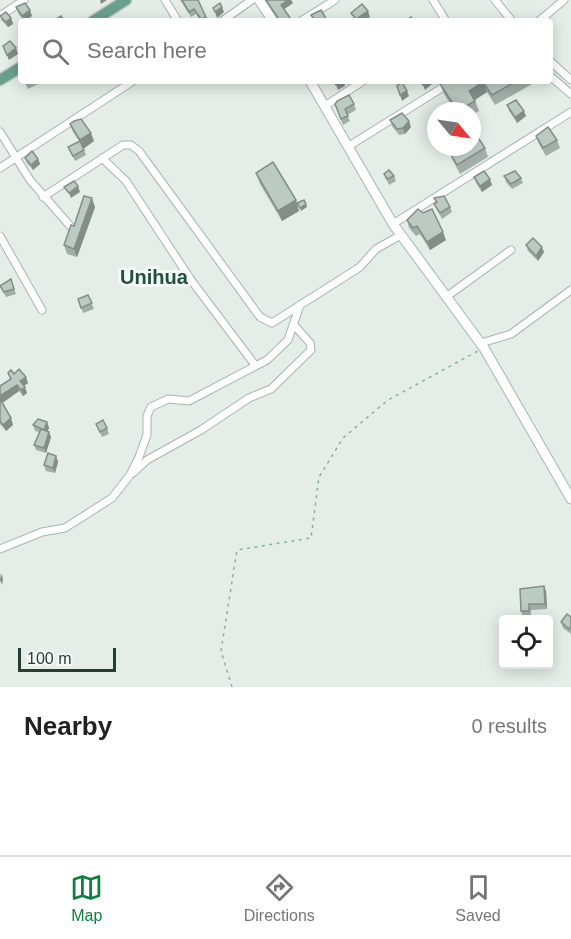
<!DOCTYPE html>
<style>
body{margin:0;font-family:Helvetica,sans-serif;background:#f2f2f2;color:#222}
.controls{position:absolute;right:18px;bottom:18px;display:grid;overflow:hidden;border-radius:6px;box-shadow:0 3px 15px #0003}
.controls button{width:54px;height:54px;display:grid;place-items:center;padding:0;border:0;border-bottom:2px solid #e0e0e0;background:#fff;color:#222;font:30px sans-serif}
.compass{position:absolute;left:427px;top:102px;width:54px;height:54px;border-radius:50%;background:#fff;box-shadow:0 3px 15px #0003;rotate:119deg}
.scale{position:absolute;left:18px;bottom:15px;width:98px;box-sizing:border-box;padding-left:6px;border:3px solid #243e35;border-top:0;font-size:16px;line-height:21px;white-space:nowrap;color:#243e35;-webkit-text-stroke:4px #f5f9f6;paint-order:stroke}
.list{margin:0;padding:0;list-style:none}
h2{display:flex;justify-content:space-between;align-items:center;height:78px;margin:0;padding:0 24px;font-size:26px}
h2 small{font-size:20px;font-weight:400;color:#767676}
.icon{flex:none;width:33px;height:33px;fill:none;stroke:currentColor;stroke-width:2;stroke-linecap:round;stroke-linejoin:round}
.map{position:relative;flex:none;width:571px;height:687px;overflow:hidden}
.search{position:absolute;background:#fff;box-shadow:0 3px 15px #0003;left:18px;right:18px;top:18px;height:66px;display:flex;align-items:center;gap:15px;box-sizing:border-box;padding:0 21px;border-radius:6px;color:#767676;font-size:22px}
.sheet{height:168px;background:#fff}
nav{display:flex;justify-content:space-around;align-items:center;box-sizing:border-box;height:84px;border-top:2px solid #e0e0e0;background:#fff;font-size:16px;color:#767676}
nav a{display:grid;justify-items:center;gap:3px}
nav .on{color:#0b8043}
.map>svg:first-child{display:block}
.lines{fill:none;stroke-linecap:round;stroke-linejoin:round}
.street-casing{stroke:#a7b5af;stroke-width:9}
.secondary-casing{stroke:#a3b8af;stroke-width:11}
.primary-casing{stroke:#c2c9c6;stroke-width:13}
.path{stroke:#86af9f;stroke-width:1.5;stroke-dasharray:3 4.5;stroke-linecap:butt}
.street{stroke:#fff;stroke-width:7}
.secondary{stroke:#fff;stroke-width:9}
.primary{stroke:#6ba08e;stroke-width:10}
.wall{fill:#a2aea9}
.shaded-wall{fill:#848d89}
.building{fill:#bccac4;stroke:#848d89;stroke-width:1.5}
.labels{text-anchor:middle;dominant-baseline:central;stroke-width:6;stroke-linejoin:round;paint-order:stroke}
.neighbourhood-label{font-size:20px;font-weight:bold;fill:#214f40;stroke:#f5f9f6}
</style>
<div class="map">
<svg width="571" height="687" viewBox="0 0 571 687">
<rect width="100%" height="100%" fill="#e4ede8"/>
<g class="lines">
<g class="street-casing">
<g id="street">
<polyline points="165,0 178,21"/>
<polyline points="433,0 446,21"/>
<polyline points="495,0 512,21"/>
<polyline points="0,16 24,0"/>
<polyline points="222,21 252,0"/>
<polyline points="301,21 335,0"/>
<polyline points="539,21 564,0"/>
<polyline points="550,61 571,80"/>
<polyline points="550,76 571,94"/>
<polyline points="325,106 363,81"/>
<polyline points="0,132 30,180 71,227"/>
<polyline points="349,146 453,81"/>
<polyline points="102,158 126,181 191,280 255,365"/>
<polyline points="0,168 133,81"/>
<polyline points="43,197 123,145 131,145 139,151 260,317 272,323 360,267 376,249 401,235"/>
<polyline points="393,224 571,112"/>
<polyline points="0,236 42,310"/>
<polyline points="446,297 511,250"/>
<polyline points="481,343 511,334 571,290"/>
<polyline points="133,473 147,460 201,430 249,398 271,389 311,350 310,343 294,325"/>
<polyline points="0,549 42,532 65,528 112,498 130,475 139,457 147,435 147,416 151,407 168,399 189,401 267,360 288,340 300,305"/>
</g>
</g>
<g class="secondary-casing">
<g id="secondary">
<polyline points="259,0 273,21"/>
<polyline points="310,81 393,224 484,348 571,499"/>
</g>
</g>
<g class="primary-casing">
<g id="primary">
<polyline points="93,21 126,0"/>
<polyline points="0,80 21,67"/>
</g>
</g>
<polyline class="path" points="232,687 221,651 237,550 311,538 319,477 343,438 388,400 478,351"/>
<use href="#street" class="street"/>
<use href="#secondary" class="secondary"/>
<use href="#primary" class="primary"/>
</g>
<g class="wall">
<polygon points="180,0 198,0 208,21 201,21 196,14 191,17"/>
<polygon points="265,0 291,0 293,3 284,9 291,21 279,21"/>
<polygon points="16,7 32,16 24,21 18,13"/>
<polygon points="0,16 11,18 13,24 8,27 2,21"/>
<polygon points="24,81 37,81 38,84 28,89"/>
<polygon points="444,81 534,81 534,83 495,105 487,92 475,100 479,111 472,115 472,111 452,111 451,107 452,106 444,94 440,84"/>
<polygon points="335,104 354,104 356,110 347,115 350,121 343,125"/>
<polygon points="507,105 526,116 517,123 509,111"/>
<polygon points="390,120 411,127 405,134 399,135 392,126"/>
<polygon points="70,124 94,141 83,149 83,147 86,155 75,161 68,147 79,141 73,132"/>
<polygon points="536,136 557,140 560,148 546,156 539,144"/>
<polygon points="485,148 488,157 460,174 452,159 449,151"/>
<polygon points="25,158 38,159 40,164 33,170 27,163"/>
<polygon points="256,173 296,200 299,211 282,221 260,184"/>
<polygon points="384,174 394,176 396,181 389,185"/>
<polygon points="504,176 521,178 523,183 512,189 506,182"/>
<polygon points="474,177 492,185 482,192 476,183"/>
<polygon points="434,198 450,207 452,212 442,219 434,204 436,203"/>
<polygon points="95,207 77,257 67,254 64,245 74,226"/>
<polygon points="407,220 446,240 430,250 420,234 416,236 409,228"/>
<polygon points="526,245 544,252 538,261 528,251"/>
<polygon points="13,285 16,294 6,297 0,286"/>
<polygon points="88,295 94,309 83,313 78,299"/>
<polygon points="8,373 14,374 28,383 24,386 27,393 23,396 19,391 2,403 13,425 6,431 0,424 0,386 10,380"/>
<polygon points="47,422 49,428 47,431 51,437 46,453 36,450 34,445 39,432 35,431 33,425"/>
<polygon points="96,424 107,428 109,434 102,437"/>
<polygon points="56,456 58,462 55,473 46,471 44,465"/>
<polygon points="544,586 546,591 547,609 531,610 531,616 523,617 521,611"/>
<polygon points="571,617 571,634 563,628 561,622"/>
</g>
<g class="shaded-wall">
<polygon points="100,0 107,0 101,4"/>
<polygon points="288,0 291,0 293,3 283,10 281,5"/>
<polygon points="222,7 224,12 217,18 215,12"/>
<polygon points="30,10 32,16 24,21 22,16"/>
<polygon points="368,11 370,17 363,21 356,21 356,19"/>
<polygon points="11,18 13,24 8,27 6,22"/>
<polygon points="16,48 18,54 9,60 7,55"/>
<polygon points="342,81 344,81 345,86 338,90 336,85"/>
<polygon points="428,81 431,81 432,84 425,90 423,85"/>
<polygon points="483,82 487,92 473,101 469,91"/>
<polygon points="407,91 409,96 402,101 400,95"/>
<polygon points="524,111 526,116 517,123 515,117"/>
<polygon points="409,121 411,127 405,134 403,128"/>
<polygon points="91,133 94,141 83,149 80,140"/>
<polygon points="38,159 40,164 33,170 31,165"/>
<polygon points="490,179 492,185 482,192 480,186"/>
<polygon points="78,186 80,192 71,198 69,193"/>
<polygon points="92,198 95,207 77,257 74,249"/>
<polygon points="296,200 299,211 282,221 278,211"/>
<polygon points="306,204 307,207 301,211 300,208"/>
<polygon points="443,232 446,240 430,250 427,242"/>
<polygon points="542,247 544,252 538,261 536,256"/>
<polygon points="26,377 28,383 22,387 20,381"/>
<polygon points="17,385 19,391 1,404 0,396"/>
<polygon points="25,387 27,393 23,396 21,390"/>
<polygon points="11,418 13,425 6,431 3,425"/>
<polygon points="47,422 49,428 46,435 44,430"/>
<polygon points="49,432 51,437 46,453 44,448"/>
<polygon points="56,456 58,462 55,473 53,468"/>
<polygon points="1,573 3,579 2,585 0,580"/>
<polygon points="544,586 546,591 547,609 545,604"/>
</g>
<g class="building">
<polygon points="182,0 198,0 206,17 201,19 194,9 189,12"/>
<polygon points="266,0 288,0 281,5 291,19 288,21 280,21"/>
<polygon points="25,3 30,10 22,16 16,7"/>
<polygon points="220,3 222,7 215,12 213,8"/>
<polygon points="362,4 368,11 356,19 351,13"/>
<polygon points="321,10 327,20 315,21 311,15"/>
<polygon points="6,12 11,18 6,22 0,16"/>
<polygon points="61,16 64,21 57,21 56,19"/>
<polygon points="411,17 413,21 406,21"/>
<polygon points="10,41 16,48 7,55 3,46"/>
<polygon points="334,81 342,81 336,85"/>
<polygon points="420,81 428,81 423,85"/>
<polygon points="444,81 516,81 492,95 483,82 469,91 475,101 458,111 453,111 451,107 454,105 440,84"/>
<polygon points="402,82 407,91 400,95 397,86"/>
<polygon points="349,95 354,104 345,109 348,116 341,119 335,104 337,101"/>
<polygon points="516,100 524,111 515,117 507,105"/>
<polygon points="402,113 409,121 403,128 397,129 390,120"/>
<polygon points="81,119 91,133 80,140 70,124 74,121"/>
<polygon points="548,127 557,140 543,148 536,136"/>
<polygon points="477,136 485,148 457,165 449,151 457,147 472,147 472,139"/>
<polygon points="80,141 84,150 73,156 68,147"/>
<polygon points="32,151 38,159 31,165 25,158"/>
<polygon points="273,162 296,200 278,211 256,173"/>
<polygon points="389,170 394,176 387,179 384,174"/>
<polygon points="484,171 490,179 480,186 474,177"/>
<polygon points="515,171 521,178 511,184 504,176"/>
<polygon points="74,181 78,186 69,193 64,187"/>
<polygon points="84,196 92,198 74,249 64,245 71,225 74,226"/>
<polygon points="444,196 450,207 440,213 434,204 437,202 434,198"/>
<polygon points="304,200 306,204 300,208 297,203"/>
<polygon points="418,209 423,213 432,209 443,232 427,242 417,226 413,228 407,220"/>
<polygon points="533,238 542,247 536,256 526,245"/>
<polygon points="11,279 14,289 4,292 0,286"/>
<polygon points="88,295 92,303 81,308 78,299"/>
<polygon points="19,369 26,377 20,381 25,387 21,390 17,385 0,396 0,386 11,379 8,373 11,370 14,374"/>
<polygon points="0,399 11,418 3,425 0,421"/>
<polygon points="38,419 47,422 44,430 33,425"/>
<polygon points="103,420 107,428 100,432 96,424"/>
<polygon points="41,429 49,432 44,448 34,445"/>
<polygon points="48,453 56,456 53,468 44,465"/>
<polygon points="544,586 545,604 529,604 529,611 521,611 520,589"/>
<polygon points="567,614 571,617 571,626 569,629 561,622"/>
</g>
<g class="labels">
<g class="neighbourhood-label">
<text x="154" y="277">Unihua</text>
</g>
</g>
</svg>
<div class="controls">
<button><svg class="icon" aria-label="locate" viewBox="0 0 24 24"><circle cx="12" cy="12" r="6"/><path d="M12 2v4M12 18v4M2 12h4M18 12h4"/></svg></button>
</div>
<svg class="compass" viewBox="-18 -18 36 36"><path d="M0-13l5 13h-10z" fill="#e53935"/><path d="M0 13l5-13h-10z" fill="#767676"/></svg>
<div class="scale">100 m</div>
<div class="search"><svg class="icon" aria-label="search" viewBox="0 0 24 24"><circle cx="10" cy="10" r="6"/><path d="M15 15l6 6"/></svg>Search here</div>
</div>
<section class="sheet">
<h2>Nearby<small>0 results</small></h2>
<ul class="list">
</ul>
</section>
<nav>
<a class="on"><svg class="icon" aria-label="map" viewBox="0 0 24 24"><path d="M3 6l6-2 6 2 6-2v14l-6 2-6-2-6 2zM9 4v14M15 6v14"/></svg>Map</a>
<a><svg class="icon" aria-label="directions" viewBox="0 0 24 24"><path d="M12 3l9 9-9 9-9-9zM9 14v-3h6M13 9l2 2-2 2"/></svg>Directions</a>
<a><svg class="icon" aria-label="saved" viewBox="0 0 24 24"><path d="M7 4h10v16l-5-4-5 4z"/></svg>Saved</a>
</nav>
